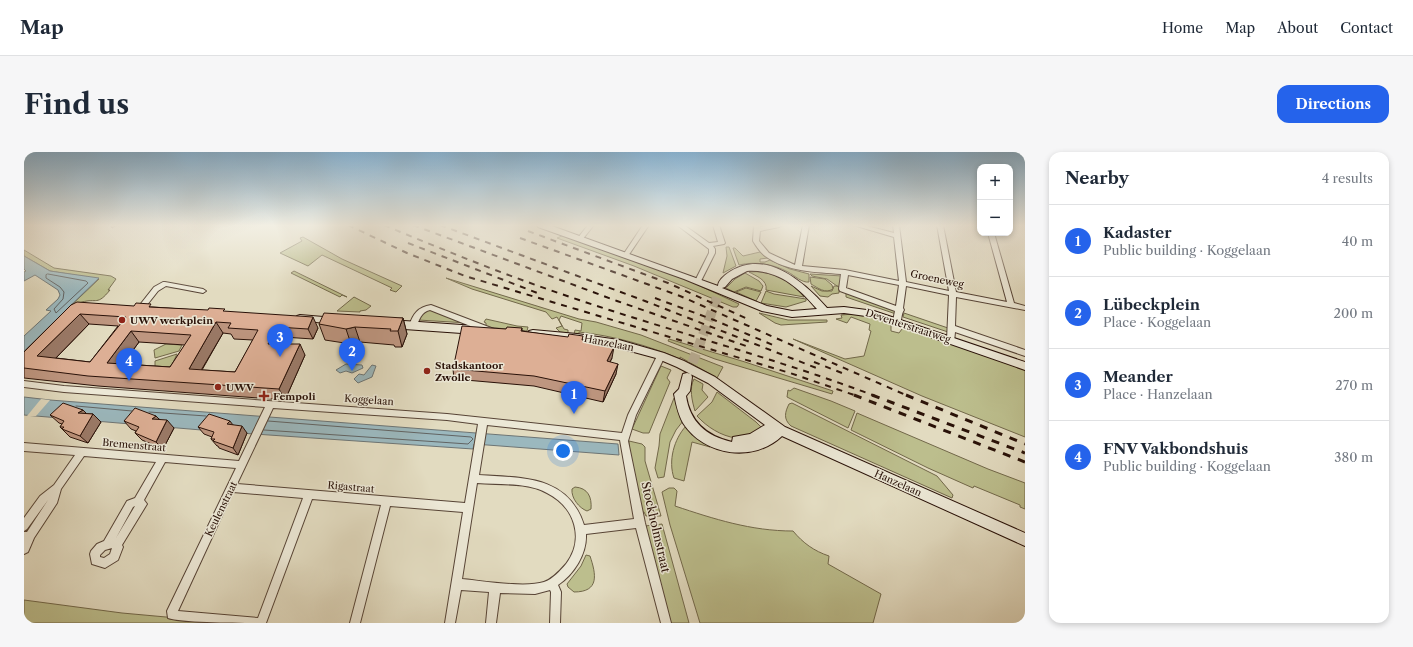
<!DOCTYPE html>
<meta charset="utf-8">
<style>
body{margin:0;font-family:"Libre Caslon Text",serif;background:#f6f6f7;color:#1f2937}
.controls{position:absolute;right:12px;top:12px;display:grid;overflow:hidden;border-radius:8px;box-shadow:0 2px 6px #0003}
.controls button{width:36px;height:36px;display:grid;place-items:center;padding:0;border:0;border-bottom:1px solid #e0e1e3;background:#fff;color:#1f2937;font:20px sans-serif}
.you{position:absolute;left:539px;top:299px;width:14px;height:14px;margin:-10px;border:3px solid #fff;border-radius:50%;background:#1a73e8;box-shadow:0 0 0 6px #1a73e833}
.badge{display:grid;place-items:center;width:26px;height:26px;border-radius:50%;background:#2563eb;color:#fff;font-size:13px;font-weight:700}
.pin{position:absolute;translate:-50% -33px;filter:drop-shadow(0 1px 2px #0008)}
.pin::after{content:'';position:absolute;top:21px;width:14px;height:12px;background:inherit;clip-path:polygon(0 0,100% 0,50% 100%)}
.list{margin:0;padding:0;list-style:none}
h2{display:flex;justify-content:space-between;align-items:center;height:52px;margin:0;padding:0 16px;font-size:17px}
h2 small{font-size:13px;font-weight:400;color:#747a83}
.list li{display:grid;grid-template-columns:26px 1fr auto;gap:12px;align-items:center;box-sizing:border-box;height:72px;padding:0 16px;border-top:1px solid #e0e1e3}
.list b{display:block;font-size:15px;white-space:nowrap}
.list p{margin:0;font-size:13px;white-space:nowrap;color:#747a83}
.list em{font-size:13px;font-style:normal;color:#747a83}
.map{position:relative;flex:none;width:1001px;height:471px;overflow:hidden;border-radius:12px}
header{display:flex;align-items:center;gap:24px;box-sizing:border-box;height:56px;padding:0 20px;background:#fff;border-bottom:1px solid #e0e1e3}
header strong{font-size:19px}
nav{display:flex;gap:22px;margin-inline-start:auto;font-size:14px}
.intro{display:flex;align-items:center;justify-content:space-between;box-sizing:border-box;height:96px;padding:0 24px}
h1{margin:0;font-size:28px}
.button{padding:10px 18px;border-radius:12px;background:#2563eb;color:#fff;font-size:14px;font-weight:700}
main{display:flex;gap:24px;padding:0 24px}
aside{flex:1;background:#fff;border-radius:12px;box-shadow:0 2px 6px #0003}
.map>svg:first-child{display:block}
.green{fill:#bcbe8d;stroke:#72684a}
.water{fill:#9bb8be;stroke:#6d7575}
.pier{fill:#e2dbc0}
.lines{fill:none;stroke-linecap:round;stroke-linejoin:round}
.shore{stroke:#626463;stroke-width:1}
.secondary-tunnel{stroke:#bdb39b;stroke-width:10;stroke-dasharray:10 5;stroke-linecap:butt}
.street-casing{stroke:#574436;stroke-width:2}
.secondary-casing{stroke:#291108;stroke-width:2}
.street{fill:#ece8d6;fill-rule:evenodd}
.secondary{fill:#ece8d6;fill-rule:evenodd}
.rail-far1{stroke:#291108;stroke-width:2;stroke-dasharray:6 6;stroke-linecap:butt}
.rail{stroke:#291108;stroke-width:3;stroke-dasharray:8 8;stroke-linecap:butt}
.wall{fill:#be9680;stroke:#291108;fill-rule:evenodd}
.shaded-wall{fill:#9b7a68;stroke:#291108}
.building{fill:#ddaf95;stroke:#291108;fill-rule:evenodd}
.poi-dot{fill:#8f2418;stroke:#ece8d6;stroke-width:1.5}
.labels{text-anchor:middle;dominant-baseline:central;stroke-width:3;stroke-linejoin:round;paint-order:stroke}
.street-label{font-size:10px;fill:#291108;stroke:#ece8d6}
.poi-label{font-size:10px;font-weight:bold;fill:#291108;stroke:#ece8d6;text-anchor:start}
.near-street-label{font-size:12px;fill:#291108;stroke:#ece8d6}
</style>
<header>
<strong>Map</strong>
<nav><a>Home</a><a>Map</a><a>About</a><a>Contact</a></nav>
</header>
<div class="intro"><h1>Find us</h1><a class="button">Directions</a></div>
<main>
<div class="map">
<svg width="1001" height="471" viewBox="0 0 1001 471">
<rect width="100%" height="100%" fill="#e2dbc0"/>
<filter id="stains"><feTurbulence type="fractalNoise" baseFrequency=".005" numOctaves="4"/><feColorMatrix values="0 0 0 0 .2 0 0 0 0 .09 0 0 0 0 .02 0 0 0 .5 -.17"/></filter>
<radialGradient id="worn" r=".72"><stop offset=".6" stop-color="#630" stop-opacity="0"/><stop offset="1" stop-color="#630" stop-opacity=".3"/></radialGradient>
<g class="green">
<polygon points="540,83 659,126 715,152 713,155 709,155 610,114 533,86"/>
<polygon points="279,85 318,107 378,134 372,140 366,138 368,136 298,103 284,114 256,101 278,89 276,86"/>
<polygon points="702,95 705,95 712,114 699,121 703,104"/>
<path d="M709,96h2l8,8 17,-4 8,6 -8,1v3h5l5,-2 20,9 19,5v8c-7,1 -14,-6 -21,-10 -15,-8 -32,-11 -49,-7z"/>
<path d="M0,98l30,18 57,8 5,3 -8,11h2c-13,16 -13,8 -28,12 -6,2 -13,8 -19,11l36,-34 -49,-8 -26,-15z"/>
<polygon points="270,119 323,145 318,143 316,145 267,121"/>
<path d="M725,120c20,-2 34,6 50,17l-1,1 6,7 -38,-7c2,-10 -10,-14 -17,-18z"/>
<polygon points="721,121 735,129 739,134 737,139 722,135 710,140 702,136 711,127"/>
<polygon points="786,122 818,124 817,135 813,134 815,135 815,141 808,142 804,145 796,144 787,134 798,139 808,139 810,134 813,134 803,127 788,124"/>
<path d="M786,125l15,2 7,6 1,4c-8,5 -15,-1 -22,-5z"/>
<path d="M422,126l133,41 17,3 45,13 82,32 -6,11 -37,-21v2c-33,-14 -66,-23 -101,-27v2h-5l1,-4 6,1 1,-8 -21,-7 -2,4 5,9 4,1v3l-8,-1 -4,-4 6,-2 -5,-9 -5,2 -6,-7 -74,-23z"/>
<polygon points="722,136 737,140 732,149 712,140"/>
<polygon points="742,139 750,142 782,147 782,149 762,155 737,151"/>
<polygon points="822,140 871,157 872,162 822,145"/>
<polygon points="330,145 347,154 342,158 336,159 336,160 313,159"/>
<polygon points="405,157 444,171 394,168 395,165"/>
<polygon points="735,161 764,168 803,168 803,170 757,173 751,171"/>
<polygon points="880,161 924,176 924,180 879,165"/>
<path d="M830,162c11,1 31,2 37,12v5l8,2 3,-4 3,-1 120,41v68l-103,-41 -129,-57 52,20 19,-3 7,-25 -2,-1 1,-6 -19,-7 -4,6 -11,-4 6,-1 -1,-3z"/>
<polygon points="462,167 493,174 504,175 503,179 462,175 462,171 460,170"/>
<polygon points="645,187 721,210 809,239 808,242 691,207 644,189"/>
<polygon points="142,192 158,193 155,199 131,206 130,198"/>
<polygon points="153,202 146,217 131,217 131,209"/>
<polygon points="637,214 647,218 643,226 646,230 625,281 619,281 608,277"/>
<path d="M670,227l9,5 -1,6 6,7 -13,14c-3,-10 -6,-23 -1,-32z"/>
<polygon points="770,236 807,249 831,259 824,276 763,245 764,238 766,239"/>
<path d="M693,240l39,30 5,5 -3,5c-6,2 -15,6 -22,6 -15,-2 -29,-11 -39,-22l15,-14z"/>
<polygon points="650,246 651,246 655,261 659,269 652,278 646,290 640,325 634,326 631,316 635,294 636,282"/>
<path d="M768,251l145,73 16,19 -1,3 -161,-72c-8,-7 -6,-14 -2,-22z"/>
<polygon points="833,261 964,317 1001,331 1001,357 996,355 996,353 950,334 949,336 904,316 827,278"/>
<path d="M662,274l24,21 -18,-5 -8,39 -10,-3c-6,-17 0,-39 12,-52z"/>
<polygon points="605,289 618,292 621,295 621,309 637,364 622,364 620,360 618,360 605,296"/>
<path d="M551,335c13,1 17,10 16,22l-4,2c-8,-3 -16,-13 -15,-22z"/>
<path d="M645,336h5l3,3 -2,15c39,13 76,25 118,25 10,12 21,20 36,25l-1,8 53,30 -8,29h-173l-30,-98 -8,-33z"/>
<polygon points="638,372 665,471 647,471 623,385 621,374"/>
<path d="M562,403l4,1c6,18 10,36 -16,36l-6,-5 -1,-3 14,-18z"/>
<polygon points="0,448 98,461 208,471 0,471"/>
</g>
<g class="water">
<polygon points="0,104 26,119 75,126 0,199 0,184 27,159 22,158 34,147 36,143 34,138 11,123 0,129 0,120 2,119 0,117"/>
<polygon points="322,212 338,213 339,216 328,221 322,219 316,221 312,218"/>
<polygon points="348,213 352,214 348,225 334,231 330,227 335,222 340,223"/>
<polygon points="0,245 26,248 594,292 595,303 450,292 449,297 201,280 0,263"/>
</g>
<polygon class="pier" points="17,247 26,248 12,264 3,264"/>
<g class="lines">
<g class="shore">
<polygon points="24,122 62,129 64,131 32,161 30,157 39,147 40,140 36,135 22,126 22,123"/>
<polyline points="52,254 108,259"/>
<polyline points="125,260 182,264"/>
<polyline points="240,278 444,292 449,287 447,285 244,269"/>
</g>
<polyline class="secondary-tunnel" points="663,225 698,133"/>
<g class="street-casing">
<g id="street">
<polygon points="564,73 570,73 558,88 554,88 553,87"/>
<polygon points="619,73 625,73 604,104 600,104 599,103"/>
<polygon points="653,73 660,73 685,91 694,90 689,73 695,73 701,91 700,92 689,94 691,97 691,101 676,131 674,131 671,129 685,101 685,97"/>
<path d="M730,73h6v2l9,-2h13l-3,2 -19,4 -1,10 10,12 26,12 8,-40h6l-7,41 43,4 54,11 -5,-44 -41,-12h10l31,8 -1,-8h6l7,57 43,9 -12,-66h6l13,67 51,10 -19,-69h6l20,70 11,3v4l-69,-13 -1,29 70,24v6l-70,-24 -1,10h-6l-1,-2 2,-45 -43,-9 -3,22 1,2c-3,4 -2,9 -4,13h-6l-1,-2 2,-10 -55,-20 -1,-2 2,-15c-25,-2 -54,-2 -76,-18 -5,-4 -9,-10 -12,-15zM824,123l51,10 -3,21 -50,-18z"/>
<polygon points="139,130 141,130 179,137 182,139 179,141 142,134 134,139 119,158 115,158 113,156 115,154 130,135"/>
<path d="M407,153l63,24 1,2 -4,3 -3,-1 -58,-23c-9,2 -11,10 -14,18h-6l-1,-2c4,-12 9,-19 22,-21z"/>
<path d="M637,201l4,3 -29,59 -8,26 17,82 26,100h-10l-25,-95 -50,6c1,20 -12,40 -28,51l3,7 -1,31h-10l1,-31 -1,-2 -15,4 -35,-1 -4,30h-10l3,-31 -28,-2 -6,33h-10l18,-111 -73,-6 -30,117h-10l31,-118 -69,-6 -46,124c-19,0 -84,0 -98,-5l-1,-7 69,-143 -71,-6 -21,38 3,4 -25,41 1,2 -5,13 -13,8 -13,-4 -2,-10 1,-3 6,-7 7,-3 23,-40 8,-3 21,-36 -72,-6 -23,33 -4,14 -23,35 -6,14 -4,2v-22h3l21,-32 -21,29 -3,2v-13l16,-22 14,-11 21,-30 -51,-4v-8l215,18 26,-54 -201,-15 -40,-5v-6l40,5 383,28 175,19 6,-18 29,-59zM249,256l174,12 31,4 -13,79 -228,-19zM463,273l133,15 14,79 -50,6c-16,-50 -62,-47 -105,-50zM453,331c22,2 50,-1 70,10 28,14 38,46 19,71 -6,7 -13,15 -22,18 -19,6 -61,-1 -82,-3zM209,340l70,6 -45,120 -80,-7zM111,354l-19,32 17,-31zM88,396l-2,6 -6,4 -4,-1v-2l5,-5z"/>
</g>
</g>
<g class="secondary-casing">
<g id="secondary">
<path d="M513,73h12l169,61c0,-6 8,-12 13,-15 36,-22 74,12 96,37l17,-1 30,4 151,51v8l-152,-53 -29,-4 -52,4 -30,-6 -78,-32 -146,-52zM723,119c31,-2 51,16 70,38l-25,2 -25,-5 -45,-18 3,-1 7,-8z"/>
<polygon points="276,163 311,166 316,169 311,172 273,168 271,166 273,164"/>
<polygon points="366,168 452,174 456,175 457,178 456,181 452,182 366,176 361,172"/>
<path d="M509,178l44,4 42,6 45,13 20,8 31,16 70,50 240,106v13l-243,-110c-28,27 -78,20 -99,-13 -5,-9 -7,-19 -9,-29l5,-5 4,-15 4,-1 4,1 1,3 -2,14 -4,5c4,26 20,40 46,46l1,-5 17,-3 15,-9 -57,-42 -31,-16 -21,-9 -37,-10 -21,-4 -69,-7 -1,-3 1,-3z"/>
</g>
</g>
<use href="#street" class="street"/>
<use href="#secondary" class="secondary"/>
<g class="rail-far1">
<polyline points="324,73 383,101 441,124 766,221 833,244"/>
<path d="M360,73c64,27 129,53 195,75 98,33 199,59 296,96"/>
<polyline points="389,73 593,149 722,194"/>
<polyline points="416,73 621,149 795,217"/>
<polyline points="504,79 644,131 726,168"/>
<polyline points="496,86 656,144 884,244"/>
<polyline points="384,91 516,142"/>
<polyline points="631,146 690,168 749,193"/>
<polyline points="790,210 818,221"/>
</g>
<g class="rail">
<polyline points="830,243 1001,310"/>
<polyline points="848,243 1001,301"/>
<polyline points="882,243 1001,292"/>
</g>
</g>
<g class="wall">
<path d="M47,153l82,2 73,5 92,16 -5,11 -30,-2 -4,7 26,11 -20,45 -187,-14 -74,-8v-26zM65,172l29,2 -28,36 -34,-4zM199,181l8,1 3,5 19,1 -18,32 -33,-2zM115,190l46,3 -15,22 -47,-3z"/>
<polygon points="379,166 383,182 378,195 371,195 370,193 336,190 327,192 301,188 295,172"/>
<polygon points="498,176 498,179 559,188 588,206 586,210 592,222 579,250 510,234 430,227 429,217"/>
<polygon points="63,262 69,262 77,270 64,291 46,285 36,275 38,272 35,271 26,263"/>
<polygon points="132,264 135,267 150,276 139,297 118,288 111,281 112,279 107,277 100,269"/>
<polygon points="209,273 223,281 214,303 195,296 194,294 193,294 187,287 188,285 180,282 174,275"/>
</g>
<g class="shaded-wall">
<polygon points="87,73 93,73 88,76"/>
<polygon points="56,162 65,172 24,214 13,204"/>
<polygon points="289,165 294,176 289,187 284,177"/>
<polygon points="379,166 383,182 378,195 374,179"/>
<polygon points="192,170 199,181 172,227 165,217"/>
<polygon points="253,175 259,185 250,202 244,192"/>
<polygon points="331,175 336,190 327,192 322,177"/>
<polygon points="107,179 115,190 92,221 83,211"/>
<polygon points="276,192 281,203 261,248 255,237"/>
<polygon points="590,195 588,206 581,219 583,209"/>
<polygon points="594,212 592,222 579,250 581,239"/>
<polygon points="59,258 67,266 54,261"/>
<polygon points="69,262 77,270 64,291 56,284"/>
<polygon points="132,264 139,271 128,267"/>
<polygon points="143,268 150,276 139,297 132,290"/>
<polygon points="206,269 212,277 203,272"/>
<polygon points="218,274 223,281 214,303 209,296"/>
</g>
<g class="building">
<path d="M53,150l57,4 2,-3 15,1 -2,3 59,3 1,-2 16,1 -2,2 90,6 -5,12 -31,-2 -9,17h32l-21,45 -191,-13 -64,-8v-16l47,-47zM56,162l46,3 -36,45 -53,-6zM192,170l15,1 -3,5 30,2 -23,42 -46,-3zM107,179l60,4 -21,32 -63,-4z"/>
<polygon points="300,161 379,166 374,179 366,179 367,177 331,175 322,177 295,172"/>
<polygon points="438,174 482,177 483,175 498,176 497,179 544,185 545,182 559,184 558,188 590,195 583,209 594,212 581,239 510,224 429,217"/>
<polygon points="39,251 59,258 54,261 69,262 56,284 38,277 40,275 36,275 40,269 26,263"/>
<polygon points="111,256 132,264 128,267 143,268 132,290 111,281 115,275 100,269"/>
<polygon points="185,262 206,269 203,272 218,274 209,296 189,289 191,287 187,287 190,280 174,275"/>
</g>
<linearGradient id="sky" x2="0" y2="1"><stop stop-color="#89b6d7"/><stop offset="0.53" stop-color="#f2efe3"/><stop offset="1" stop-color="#f2efe3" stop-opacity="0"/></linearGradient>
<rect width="1001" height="139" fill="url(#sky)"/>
<g class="poi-dot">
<circle cx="98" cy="168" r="4"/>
<circle cx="403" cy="219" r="4"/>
<circle cx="194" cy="235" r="4"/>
<path d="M238 238h4v4h4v4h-4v4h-4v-4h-4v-4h4z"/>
</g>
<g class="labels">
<g class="street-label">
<text transform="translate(913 127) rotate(12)">Groeneweg</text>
<text transform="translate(884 174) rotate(18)">Deventerstraatweg</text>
<text transform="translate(585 191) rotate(11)">Hanzelaan</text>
<text transform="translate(345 248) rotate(4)">Koggelaan</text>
<text transform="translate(110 293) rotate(5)">Bremenstraat</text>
<text transform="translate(874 331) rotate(24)">Hanzelaan</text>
<text transform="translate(327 335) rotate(5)">Rigastraat</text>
<text transform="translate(197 357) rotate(-64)">Keulenstraat</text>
</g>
<g class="poi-label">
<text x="106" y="168">UWV werkplein</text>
<text x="411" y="213">Stadskantoor<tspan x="411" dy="12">Zwolle</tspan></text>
<text x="202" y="235">UWV</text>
<text x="249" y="244">Fempoli</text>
</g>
<g class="near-street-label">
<text transform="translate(632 375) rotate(77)">Stockholmstraat</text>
</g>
</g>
<rect width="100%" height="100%" filter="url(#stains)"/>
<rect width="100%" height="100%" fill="url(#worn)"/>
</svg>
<div class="controls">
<button>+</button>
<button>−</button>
</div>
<div class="you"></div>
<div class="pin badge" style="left:550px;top:262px">1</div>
<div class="pin badge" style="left:328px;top:219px">2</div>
<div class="pin badge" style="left:256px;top:205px">3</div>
<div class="pin badge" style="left:105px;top:229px">4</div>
</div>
<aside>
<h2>Nearby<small>4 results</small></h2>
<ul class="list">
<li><span class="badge">1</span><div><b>Kadaster</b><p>Public building · Koggelaan</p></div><em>40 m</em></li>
<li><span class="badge">2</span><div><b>Lübeckplein</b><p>Place · Koggelaan</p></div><em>200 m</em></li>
<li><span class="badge">3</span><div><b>Meander</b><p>Place · Hanzelaan</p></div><em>270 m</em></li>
<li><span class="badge">4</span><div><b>FNV Vakbondshuis</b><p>Public building · Koggelaan</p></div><em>380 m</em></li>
</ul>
</aside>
</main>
